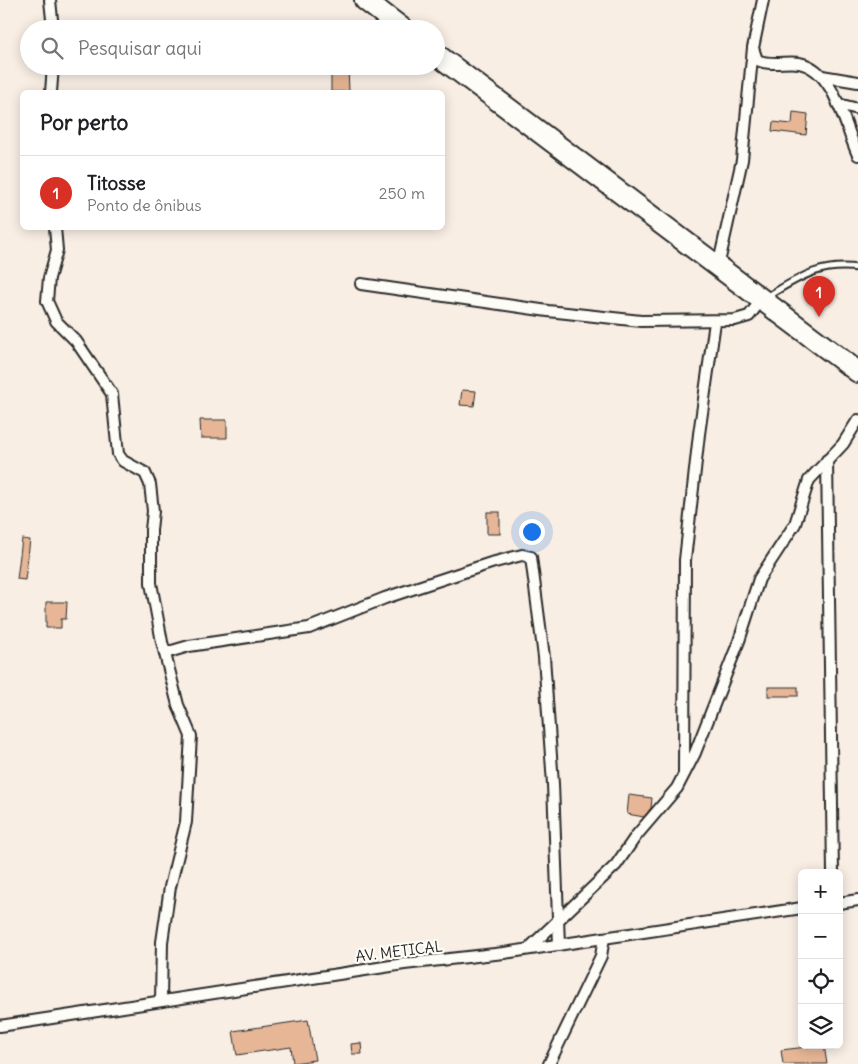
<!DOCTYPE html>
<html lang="pt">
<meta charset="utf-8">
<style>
body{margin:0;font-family:Delius,sans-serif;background:#f2f2f2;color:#202124}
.controls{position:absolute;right:15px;bottom:15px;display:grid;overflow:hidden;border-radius:8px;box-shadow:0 2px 12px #0003}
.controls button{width:45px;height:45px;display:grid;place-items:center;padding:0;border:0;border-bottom:1px solid #e0e0e0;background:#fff;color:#202124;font:25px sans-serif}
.you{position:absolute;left:531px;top:531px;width:18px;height:18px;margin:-12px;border:4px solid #fff;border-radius:50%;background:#1a73e8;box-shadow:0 0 0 8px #1a73e833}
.badge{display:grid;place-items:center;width:32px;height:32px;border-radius:50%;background:#d93025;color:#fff;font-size:16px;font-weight:700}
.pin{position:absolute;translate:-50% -41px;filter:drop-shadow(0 1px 2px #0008)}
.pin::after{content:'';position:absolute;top:26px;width:18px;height:15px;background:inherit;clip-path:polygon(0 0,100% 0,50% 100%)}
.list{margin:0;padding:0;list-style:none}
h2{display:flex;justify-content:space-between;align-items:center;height:65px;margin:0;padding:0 20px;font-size:21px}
h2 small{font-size:16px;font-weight:400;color:#757577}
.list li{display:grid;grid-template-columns:32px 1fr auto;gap:15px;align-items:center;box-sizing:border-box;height:75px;padding:0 20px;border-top:1px solid #e0e0e0}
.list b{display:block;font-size:19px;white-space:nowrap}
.list p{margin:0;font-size:16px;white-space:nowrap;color:#757577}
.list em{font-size:16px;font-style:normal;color:#757577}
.icon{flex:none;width:28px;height:28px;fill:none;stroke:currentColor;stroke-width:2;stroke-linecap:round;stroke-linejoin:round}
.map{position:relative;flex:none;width:858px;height:1064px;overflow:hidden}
.search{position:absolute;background:#fff;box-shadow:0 2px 12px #0003;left:20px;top:20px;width:425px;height:55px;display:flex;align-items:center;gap:12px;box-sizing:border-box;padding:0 18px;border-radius:28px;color:#757577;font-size:19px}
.panel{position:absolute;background:#fff;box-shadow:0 2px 12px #0003;left:20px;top:90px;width:425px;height:140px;border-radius:8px}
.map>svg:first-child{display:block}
.building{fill:#e6b696;stroke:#2b2b2b}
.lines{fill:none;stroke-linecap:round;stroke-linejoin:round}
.lane-casing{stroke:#2b2b2b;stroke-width:9}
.street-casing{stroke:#2b2b2b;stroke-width:14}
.highway-casing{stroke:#2b2b2b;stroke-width:24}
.lane{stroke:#fdfcf7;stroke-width:5}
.street{stroke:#fdfcf7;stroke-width:10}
.highway{stroke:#fdfcf7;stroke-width:20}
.labels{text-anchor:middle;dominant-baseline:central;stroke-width:4.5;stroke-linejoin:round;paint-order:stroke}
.street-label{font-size:15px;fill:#2b2b2b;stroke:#fdfcf7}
</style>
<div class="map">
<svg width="858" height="1064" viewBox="0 0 858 1064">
<rect width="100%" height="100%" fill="#f8eee4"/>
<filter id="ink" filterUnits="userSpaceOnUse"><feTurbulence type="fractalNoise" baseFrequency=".02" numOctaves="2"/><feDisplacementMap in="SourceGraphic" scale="10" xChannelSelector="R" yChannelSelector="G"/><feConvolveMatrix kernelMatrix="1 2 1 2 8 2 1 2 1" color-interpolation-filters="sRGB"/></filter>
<g filter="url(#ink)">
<g class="building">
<polygon points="331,66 348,66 349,92 331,92"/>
<polygon points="793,112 808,114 806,135 772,131 773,122 792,124"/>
<polygon points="462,390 476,391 474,406 460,405"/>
<polygon points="200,420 227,420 227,438 201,438"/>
<rect x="487" y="512" width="13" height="22"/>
<polygon points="22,539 30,540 25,580 17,579"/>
<polygon points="46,602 67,602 66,619 61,619 61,628 46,628"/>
<rect x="768" y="687" width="30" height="9"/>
<polygon points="629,795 652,798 651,808 644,817 627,814"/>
<polygon points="308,1020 315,1060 293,1063 291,1047 237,1055 233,1031"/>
<polygon points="361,1043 362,1054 352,1054 351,1044"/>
<polygon points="824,1045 827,1064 783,1064 781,1050"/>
</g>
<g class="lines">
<g class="lane-casing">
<path id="lane" d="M766,297c33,-19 52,-34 92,-29"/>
</g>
<g class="street-casing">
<g id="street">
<polyline points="50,0 53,29"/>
<path d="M763,0l-10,48 4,12c13,6 29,1 42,3 36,6 46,65 59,92"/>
<polyline points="822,76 858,82"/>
<polyline points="51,92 53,66"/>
<polyline points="838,104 858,109"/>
<polyline points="55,228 57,250 49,278 47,301 56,321 76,341 112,394 118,454 123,461 145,473 150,484 153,511 151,530 151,583 162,642 178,705 191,736 186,822 170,887 162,942 161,1001"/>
<polyline points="718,267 742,160 753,48"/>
<polyline points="361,284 548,311 641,321 735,320 749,316 762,299"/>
<polyline points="827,460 833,873"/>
<polyline points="165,653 189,646 309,628 385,598 491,563 522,555 531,557 544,657 553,784 559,945"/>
<polyline points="684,772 685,560 699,434 715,322"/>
<polyline points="839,903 858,900"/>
<polyline points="528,949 616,865 636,836 677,788 695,753 739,641 759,579 795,524 809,480 843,444 858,420"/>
<polyline points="0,1026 404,964 504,953 802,908"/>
<polyline points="549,1064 601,956 604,938"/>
</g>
</g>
<g class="highway-casing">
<g id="highway">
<polyline points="365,0 403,29"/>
<polyline points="436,54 858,372"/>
</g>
</g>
<use href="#lane" class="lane"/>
<use href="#street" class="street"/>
<use href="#highway" class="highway"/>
</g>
</g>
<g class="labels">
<g class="street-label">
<text transform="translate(399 951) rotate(-7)">AV. METICAL</text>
</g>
</g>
</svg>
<div class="controls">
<button>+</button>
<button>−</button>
<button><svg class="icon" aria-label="locate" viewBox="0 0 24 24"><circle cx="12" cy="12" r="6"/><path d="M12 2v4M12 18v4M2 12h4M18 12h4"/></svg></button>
<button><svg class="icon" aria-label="layers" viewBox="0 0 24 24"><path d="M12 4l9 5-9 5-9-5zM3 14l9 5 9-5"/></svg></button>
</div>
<div class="you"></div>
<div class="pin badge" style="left:819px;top:317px">1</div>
<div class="search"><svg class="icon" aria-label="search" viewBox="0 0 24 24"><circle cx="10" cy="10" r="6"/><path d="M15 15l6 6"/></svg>Pesquisar aqui</div>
<section class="panel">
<h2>Por perto<small></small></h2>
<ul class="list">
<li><span class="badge">1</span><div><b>Titosse</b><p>Ponto de ônibus</p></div><em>250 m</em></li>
</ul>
</section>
</div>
